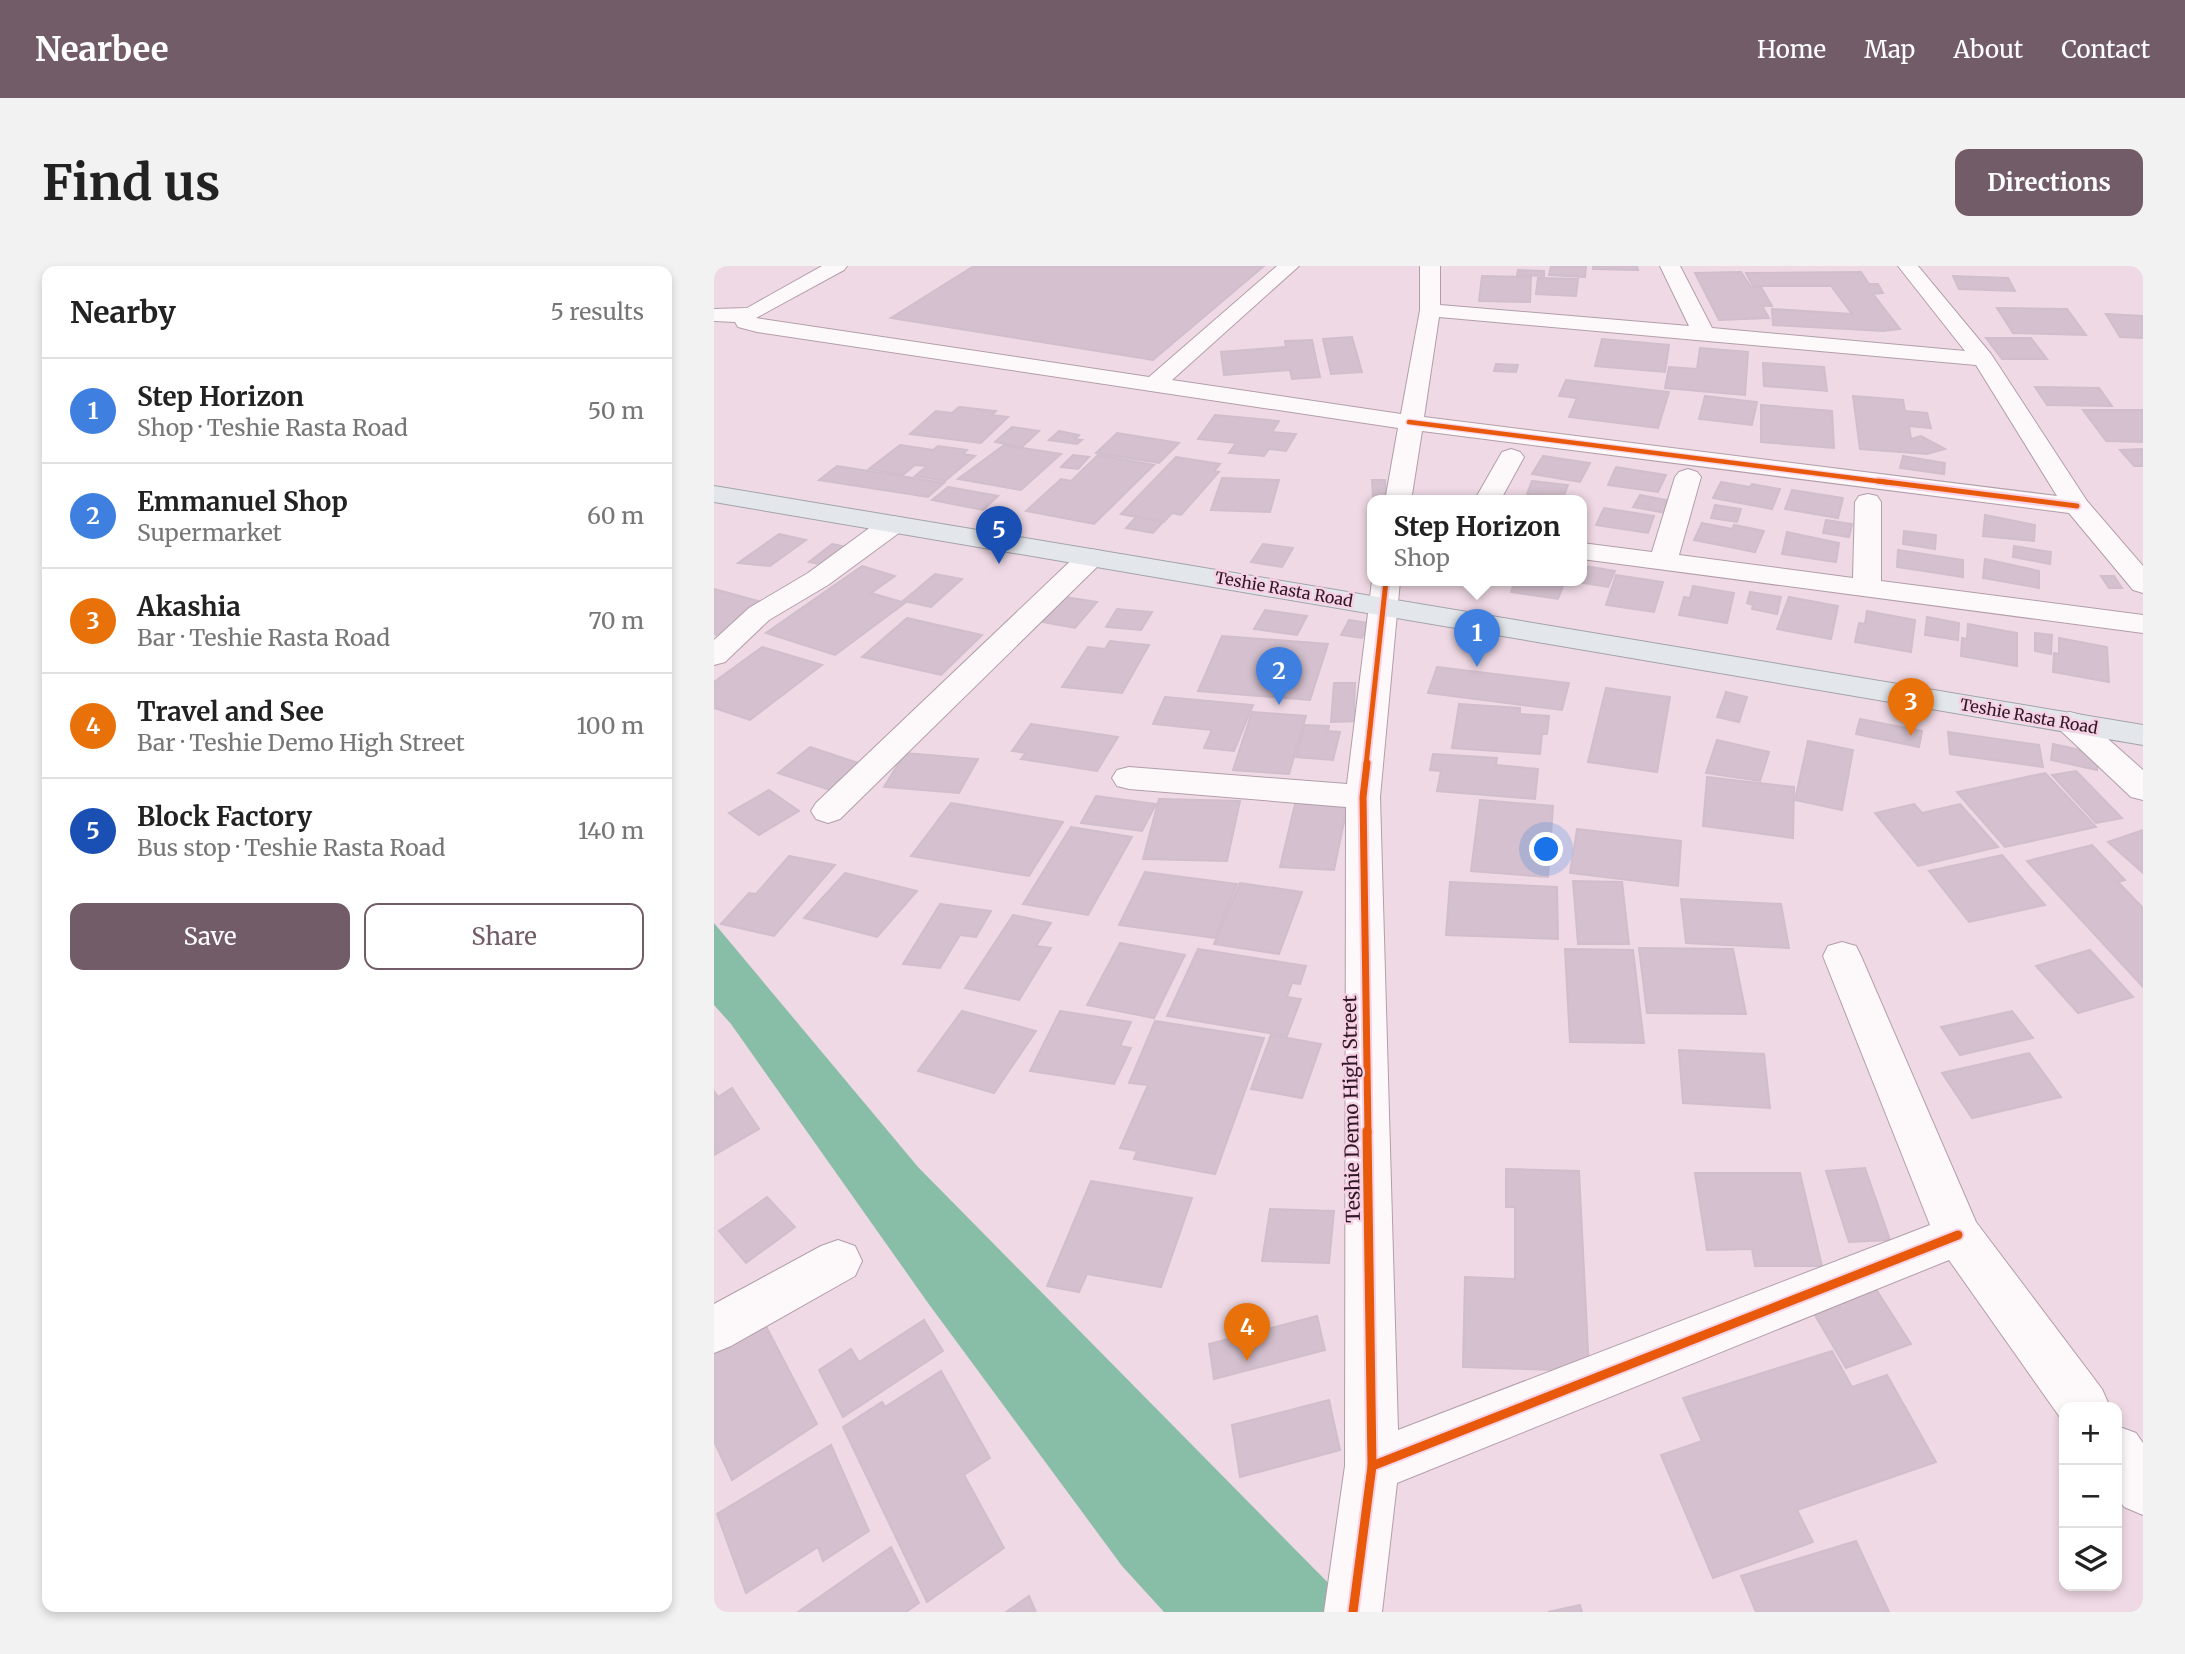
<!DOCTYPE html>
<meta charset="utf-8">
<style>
body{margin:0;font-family:Merriweather,serif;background:#f2f2f2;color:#222}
.controls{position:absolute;right:21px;bottom:21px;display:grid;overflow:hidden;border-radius:14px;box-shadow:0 4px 10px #0003}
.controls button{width:63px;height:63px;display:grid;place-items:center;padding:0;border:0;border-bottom:2px solid #e0e0e0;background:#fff;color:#222;font:35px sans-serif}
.you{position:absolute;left:833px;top:584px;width:24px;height:24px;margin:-18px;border:5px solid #fff;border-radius:50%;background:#1a73e8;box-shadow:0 0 0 10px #1a73e833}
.badge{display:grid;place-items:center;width:46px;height:46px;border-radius:50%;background:#725c68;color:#fff;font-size:23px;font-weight:700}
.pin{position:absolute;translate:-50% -58px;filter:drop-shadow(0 2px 4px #0008)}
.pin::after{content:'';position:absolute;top:37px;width:24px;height:21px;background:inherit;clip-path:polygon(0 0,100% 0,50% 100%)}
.popup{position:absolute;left:653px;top:229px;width:220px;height:91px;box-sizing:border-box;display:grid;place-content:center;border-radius:14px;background:#fff;filter:drop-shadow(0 2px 5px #0005);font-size:23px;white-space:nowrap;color:#767676}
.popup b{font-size:26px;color:#222}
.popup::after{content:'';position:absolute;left:50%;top:100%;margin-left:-14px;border:14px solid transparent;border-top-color:#fff}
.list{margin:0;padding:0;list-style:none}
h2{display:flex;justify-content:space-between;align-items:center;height:91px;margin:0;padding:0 28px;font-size:30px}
h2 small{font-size:23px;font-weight:400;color:#767676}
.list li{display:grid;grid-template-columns:46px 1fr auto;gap:21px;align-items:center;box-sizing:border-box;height:105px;padding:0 28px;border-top:2px solid #e0e0e0}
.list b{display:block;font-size:26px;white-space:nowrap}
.list p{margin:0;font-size:23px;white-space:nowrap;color:#767676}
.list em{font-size:23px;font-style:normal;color:#767676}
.actions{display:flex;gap:14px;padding:21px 28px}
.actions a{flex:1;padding:16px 0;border:2px solid #725c68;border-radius:14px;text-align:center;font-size:24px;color:#725c68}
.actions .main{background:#725c68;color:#fff}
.icon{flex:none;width:38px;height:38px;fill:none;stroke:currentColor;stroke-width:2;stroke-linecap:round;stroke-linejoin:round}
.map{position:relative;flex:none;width:1429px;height:1346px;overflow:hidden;border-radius:14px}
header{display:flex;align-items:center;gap:42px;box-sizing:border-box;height:98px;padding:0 35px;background:#725c68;color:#fff}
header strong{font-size:33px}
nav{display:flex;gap:38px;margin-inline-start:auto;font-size:24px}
.intro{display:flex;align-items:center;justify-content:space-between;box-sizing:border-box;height:168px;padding:0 42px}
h1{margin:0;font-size:49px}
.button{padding:18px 32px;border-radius:14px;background:#725c68;color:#fff;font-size:24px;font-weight:700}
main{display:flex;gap:42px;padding:0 42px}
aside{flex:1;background:#fff;border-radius:14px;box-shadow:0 4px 10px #0003}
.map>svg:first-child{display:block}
.water{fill:#88bea8}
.building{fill:#d4c0ce;stroke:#d1becc;stroke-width:2}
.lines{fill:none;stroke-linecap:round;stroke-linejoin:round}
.minor-casing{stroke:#b29ea9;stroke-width:2}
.major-casing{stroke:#a3a3ac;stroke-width:2}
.minor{fill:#fdf9fb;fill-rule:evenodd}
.major{fill:#e3e6ea;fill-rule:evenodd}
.cycleway-far3-casing{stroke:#f7d1e5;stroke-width:7}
.cycleway-far2-casing{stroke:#f7d1e5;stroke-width:9}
.cycleway-far1-casing{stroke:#f7d1e5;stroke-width:11}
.cycleway-casing{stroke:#f7d1e5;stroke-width:13}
.cycleway-far3{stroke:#e8590c;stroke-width:4.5}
.cycleway-far2{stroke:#e8590c;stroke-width:5}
.cycleway-far1{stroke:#e8590c;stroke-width:7}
.cycleway{stroke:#e8590c;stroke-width:9}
.labels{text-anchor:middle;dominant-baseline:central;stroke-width:5;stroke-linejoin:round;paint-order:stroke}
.far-street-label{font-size:16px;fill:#2f1825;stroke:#f7d1e5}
.street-label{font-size:19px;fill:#2f1825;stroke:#f7d1e5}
</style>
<header>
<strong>Nearbee</strong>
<nav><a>Home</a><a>Map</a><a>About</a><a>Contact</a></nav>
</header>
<div class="intro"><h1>Find us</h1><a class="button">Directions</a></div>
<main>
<aside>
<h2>Nearby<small>5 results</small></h2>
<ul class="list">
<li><span class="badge" style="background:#3f7fe0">1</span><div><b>Step Horizon</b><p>Shop · Teshie Rasta Road</p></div><em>50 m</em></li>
<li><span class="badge" style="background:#3f7fe0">2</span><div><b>Emmanuel Shop</b><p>Supermarket</p></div><em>60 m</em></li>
<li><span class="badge" style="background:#e8710a">3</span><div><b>Akashia</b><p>Bar · Teshie Rasta Road</p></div><em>70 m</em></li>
<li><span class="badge" style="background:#e8710a">4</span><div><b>Travel and See</b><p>Bar · Teshie Demo High Street</p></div><em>100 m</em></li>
<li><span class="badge" style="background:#1a4fb4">5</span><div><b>Block Factory</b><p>Bus stop · Teshie Rasta Road</p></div><em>140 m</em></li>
</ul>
<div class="actions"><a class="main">Save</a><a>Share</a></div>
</aside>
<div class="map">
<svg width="1429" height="1346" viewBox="0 0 1429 1346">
<rect width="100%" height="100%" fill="#efd9e4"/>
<polygon class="water" points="0,657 204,901 631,1334 626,1346 450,1346 408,1300 214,1037 17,758 0,739"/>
<g class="building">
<polygon points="260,0 550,0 439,94 177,52"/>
<polygon points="837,0 872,0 871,11 835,9"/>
<polygon points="879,0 923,0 924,4 879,3"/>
<polygon points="804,4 830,5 830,10 803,9"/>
<polygon points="1027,6 1037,21 1047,21 1058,40 1048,40 1055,52 1005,54 981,7"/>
<polygon points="1147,6 1155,18 1164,18 1169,27 1159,28 1186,63 1169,65 1059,59 1058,43 1138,48 1117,20 1039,20 1032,7"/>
<polygon points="768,10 817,11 816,36 765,35"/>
<polygon points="1239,10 1294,12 1301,25 1245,23"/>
<polygon points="824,12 864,13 862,30 822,28"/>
<polygon points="1283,42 1353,43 1372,69 1299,67"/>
<polygon points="1392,48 1429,50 1429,72 1406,71"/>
<polygon points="638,71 648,106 617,108 609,73"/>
<polygon points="1272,72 1317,72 1333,93 1288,93"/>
<polygon points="888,73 955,79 951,106 881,100"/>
<polygon points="598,74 606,111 578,113 576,104 510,109 507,86 572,81 571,75"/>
<polygon points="986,82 1034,86 1031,129 951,122 955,101 983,103"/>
<polygon points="1049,97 1110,101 1113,125 1050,120"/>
<polygon points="782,98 804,99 802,106 780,105"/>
<polygon points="852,114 955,126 944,162 855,151 863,132 845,130"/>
<polygon points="1321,121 1385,122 1398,140 1333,139"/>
<polygon points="991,130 1043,136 1038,159 985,153"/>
<polygon points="1139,130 1189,134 1191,145 1213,147 1217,162 1195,160 1197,173 1207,170 1231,183 1213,188 1146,183"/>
<polygon points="1047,139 1118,145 1120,182 1047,176"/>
<polygon points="245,141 282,145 278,149 294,151 267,177 196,168 222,145 238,147"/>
<polygon points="1369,144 1429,144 1429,176 1392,175"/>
<polygon points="501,149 565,155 558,166 582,168 572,185 555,183 550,190 515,187 522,177 484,173"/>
<polygon points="298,161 325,165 308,181 281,176"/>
<polygon points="345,165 365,169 361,173 368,174 363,178 335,174"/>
<polygon points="403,167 465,177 445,197 382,187"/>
<polygon points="186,179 219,184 224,180 253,184 249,188 261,190 231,215 201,210 213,200 201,199 189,209 155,203"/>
<polygon points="290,179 347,188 307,224 244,213"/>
<polygon points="1429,183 1429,200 1420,200 1406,184"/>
<polygon points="359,189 375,191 364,203 347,201"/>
<polygon points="384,189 440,199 380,258 312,245 347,213 357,215"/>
<polygon points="829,190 876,197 866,216 818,208"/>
<polygon points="1189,190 1231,197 1230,208 1186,202"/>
<polygon points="462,191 506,198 500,205 505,206 467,249 458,247 450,256 407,248"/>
<polygon points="123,200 230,217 214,231 105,214"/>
<polygon points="902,201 952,209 944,226 894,219"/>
<polygon points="508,212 565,214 556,246 497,244"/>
<polygon points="658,214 671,214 672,233 659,233"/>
<polygon points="818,215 854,219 849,232 813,228"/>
<polygon points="1007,216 1036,221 1038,218 1066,223 1058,243 999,232"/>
<polygon points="234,221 284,230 269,244 218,234"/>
<polygon points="1078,224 1129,232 1124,252 1071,243"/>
<polygon points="926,229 957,235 951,247 919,241"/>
<polygon points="1001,239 1027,243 1023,256 997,252"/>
<polygon points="890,242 940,250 934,267 882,259"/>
<polygon points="1271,249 1321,259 1320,275 1269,270"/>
<polygon points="422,251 449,256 439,267 412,262"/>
<polygon points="1112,254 1138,258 1135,271 1109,267"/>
<polygon points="988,257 1018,263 1020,259 1050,265 1041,286 980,274"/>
<polygon points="1190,265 1222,269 1221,283 1189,278"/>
<polygon points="1073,266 1125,277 1122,296 1068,288"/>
<polygon points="65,268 92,274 56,300 24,297"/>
<polygon points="118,278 133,281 110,299 95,296"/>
<polygon points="549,278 579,282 568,301 537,296"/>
<polygon points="1300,280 1337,286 1336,298 1299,291"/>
<polygon points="1184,284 1249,294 1249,311 1183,301"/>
<polygon points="1271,293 1325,305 1325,322 1269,312"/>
<polygon points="148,300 181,310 157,327 191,337 121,389 52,367"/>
<polygon points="871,300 901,305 894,321 863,316 868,315"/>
<polygon points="221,308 248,313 217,341 189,335"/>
<polygon points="902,309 949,316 940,346 892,339"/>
<polygon points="1387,310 1400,310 1408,322 1395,322"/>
<polygon points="801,315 851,315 844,333 797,326"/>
<polygon points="979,320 1020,327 1013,357 965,349 970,331 976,332"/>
<polygon points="0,323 52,337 7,370 0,368"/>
<polygon points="1036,326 1067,331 1063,348 1038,343 1039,339 1033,337"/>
<polygon points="351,331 383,336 361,362 329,356"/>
<polygon points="1075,331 1124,340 1117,373 1063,363"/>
<polygon points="403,343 438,346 427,364 392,361"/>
<polygon points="551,344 593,350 583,369 540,363"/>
<polygon points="1153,345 1201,354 1197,386 1141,376 1145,357 1151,358"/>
<polygon points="1213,351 1245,357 1244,374 1211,369"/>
<polygon points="193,352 268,369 227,409 148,391"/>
<polygon points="635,354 655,357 648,372 627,369"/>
<polygon points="1254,358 1303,367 1303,400 1247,390 1248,372 1253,373"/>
<polygon points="1321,367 1338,369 1337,388 1321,385"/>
<polygon points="508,370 614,378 596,434 484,425"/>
<polygon points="1345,372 1393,381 1395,416 1339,406 1340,387 1345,388"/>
<polygon points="396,375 435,379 408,427 348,421 374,381 391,383"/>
<polygon points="48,381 108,399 36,454 0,442 0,416"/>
<polygon points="723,401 855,417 848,444 714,427"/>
<polygon points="620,417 641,417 640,445 647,445 647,455 617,456"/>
<polygon points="892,422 956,431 943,506 874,496"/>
<polygon points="1012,426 1033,431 1025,456 1003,451"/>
<polygon points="451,431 539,439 520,485 490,482 498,464 439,458"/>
<polygon points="745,438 806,442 806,448 835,450 833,468 828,468 826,488 738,482"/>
<polygon points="538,446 592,450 575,508 519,504"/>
<polygon points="1146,453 1208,465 1205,481 1142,468"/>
<polygon points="317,458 404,471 383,505 307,493 312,487 298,485"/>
<polygon points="591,459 615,460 614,465 626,466 619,494 582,491"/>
<polygon points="1234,466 1325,479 1329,501 1236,488"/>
<polygon points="1003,474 1055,486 1046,515 992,507"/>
<polygon points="1094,475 1139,484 1128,544 1081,534"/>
<polygon points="1339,478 1385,488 1383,504 1337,494"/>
<polygon points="96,481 147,498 116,524 64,507"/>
<polygon points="191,487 264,493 245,527 170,521"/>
<polygon points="719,488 783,492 782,499 824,503 821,533 723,525 727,505 716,504"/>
<polygon points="1362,505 1408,552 1382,557 1338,509"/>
<polygon points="1331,507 1382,561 1291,581 1243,526"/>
<polygon points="993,511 1080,521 1079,572 989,560"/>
<polygon points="55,524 85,545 45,569 15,547"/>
<polygon points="382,530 442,538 428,565 367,557"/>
<polygon points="445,533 526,535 513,595 429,593"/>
<polygon points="582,534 634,537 620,604 566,601"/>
<polygon points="766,534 839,540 834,611 757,605"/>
<polygon points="237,537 349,556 315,610 197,590"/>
<polygon points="1200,538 1208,547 1246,538 1284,581 1204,600 1161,547"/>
<polygon points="357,561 418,571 374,649 309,638"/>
<polygon points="863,563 967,575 964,620 856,607"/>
<polygon points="1429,564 1429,607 1394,576"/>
<polygon points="1378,579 1411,614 1404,616 1429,642 1429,721 1313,595"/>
<polygon points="1288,589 1331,639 1255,656 1215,605"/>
<polygon points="75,590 121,599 60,670 7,658 35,627 42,628"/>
<polygon points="431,606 523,618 501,672 405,659"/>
<polygon points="131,607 203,625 163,671 90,652"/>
<polygon points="859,615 908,616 915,678 864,678"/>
<polygon points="736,616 843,621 844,673 732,669"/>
<polygon points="526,617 588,626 565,688 500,678"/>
<polygon points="967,633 1067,638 1075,682 972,677"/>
<polygon points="226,638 277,645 262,671 246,669 226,702 189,698"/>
<polygon points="299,649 337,657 322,680 337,682 305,734 251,722"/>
<polygon points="406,677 471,689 440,752 373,739"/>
<polygon points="925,682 1019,683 1032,748 933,747"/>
<polygon points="484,683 592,700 586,718 578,717 573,731 587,733 573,770 453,750"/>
<polygon points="851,683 919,684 930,777 856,776"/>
<polygon points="1376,684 1419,731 1364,747 1322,700"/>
<polygon points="248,745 322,765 280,827 204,805"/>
<polygon points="346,745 417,756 406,780 417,782 400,818 316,805"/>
<polygon points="1298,745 1319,772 1246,789 1227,761"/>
<polygon points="441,755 550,772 501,908 420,893 423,885 406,882 434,819 415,817"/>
<polygon points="557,769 607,778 588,832 537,823"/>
<polygon points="965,784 1050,788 1056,842 969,837"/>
<polygon points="1315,787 1347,831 1258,852 1228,807"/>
<polygon points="18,822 45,863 0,889 0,825 4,831"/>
<polygon points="1151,902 1176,974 1135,976 1112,905"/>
<polygon points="792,903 865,905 875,1105 749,1101 751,1011 801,1013 801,941 792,941"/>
<polygon points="981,907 1086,907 1108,1000 1041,1000 1038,983 993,984"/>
<polygon points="377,915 478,932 447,1021 373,1008 365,1026 333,1020"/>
<polygon points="53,931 81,961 32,997 5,965"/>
<polygon points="556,943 620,945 615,997 548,995"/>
<polygon points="1158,1017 1197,1078 1132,1102 1095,1039"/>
<polygon points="45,1047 103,1158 18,1214 0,1175 0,1075"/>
<polygon points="603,1050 611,1084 500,1113 495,1078"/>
<polygon points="210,1054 229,1085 129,1151 105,1104 137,1083 145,1096"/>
<polygon points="1118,1085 1138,1121 1173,1109 1222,1196 1083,1244 1099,1276 999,1312 947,1189 988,1175 969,1132"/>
<polygon points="227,1105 276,1192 250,1209 290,1282 213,1336 129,1161 168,1136 171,1141"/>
<polygon points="615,1134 626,1184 526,1211 518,1159"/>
<polygon points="117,1179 155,1265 109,1295 104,1281 32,1327 3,1248"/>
<polygon points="1142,1275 1175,1346 1042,1346 1027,1310"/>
<polygon points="177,1281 205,1337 192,1346 84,1346"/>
<polygon points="315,1330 322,1346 292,1346"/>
<polygon points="866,1339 868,1346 834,1346"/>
</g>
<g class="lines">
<g class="minor-casing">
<g id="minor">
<path d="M108,0h25l-3,4 -88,48 393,59 128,-111h22l-127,114 229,34 19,-104v-44h20v39l249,21 -29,-60h20l32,62 253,23 -67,-85h20l73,88 96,147 56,65v27l-10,-3 -64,-77 -647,-82 -11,70h-26l13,-73 -641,-96 -19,-5 -3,-5 -21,-1v-12l33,-1zM725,51l537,48 81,131 -633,-79z"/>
<polygon points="797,183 806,186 810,191 786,235 760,235 788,186"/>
<polygon points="974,203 983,206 987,211 965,289 1139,312 1141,236 1145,230 1154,228 1163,230 1167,236 1167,315 1429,349 1429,367 868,293 868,277 938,286 961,211 965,206"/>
<polygon points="179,250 189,252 192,258 189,264 114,319 55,354 11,396 0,399 0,374 35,342 94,307 169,252"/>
<polygon points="377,283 387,285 391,291 387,297 126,553 114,557 102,553 97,545 102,537 367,285"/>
<polygon points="658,315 686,315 666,531 684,1164 1216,959 1109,690 1114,680 1128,676 1142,680 1147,690 1262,956 1388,1123 1396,1141 1350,1141 1350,1157 1235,994 683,1217 668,1346 610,1346 631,1200 632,541 415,523 403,520 398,512 403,504 415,501 633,518"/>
<polygon points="1356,446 1367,449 1429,504 1429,534 1417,531 1345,463 1340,456 1345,449"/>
<polygon points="124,974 141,980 148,995 141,1010 17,1080 0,1087 0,1038 107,980"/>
<polygon points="1403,1160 1422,1167 1429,1177 1429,1249 1410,1241 1403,1231"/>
</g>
</g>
<g class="major-casing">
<polygon id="major" points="0,220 1429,459 1429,479 0,236"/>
</g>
<use href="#minor" class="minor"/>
<use href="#major" class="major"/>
<g class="cycleway-far3-casing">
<polyline id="cycleway-far3" points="695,156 1178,217"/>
</g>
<g class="cycleway-far2-casing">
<g id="cycleway-far2">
<polyline points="1164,215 1363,240"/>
<polyline points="652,499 672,315"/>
</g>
</g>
<g class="cycleway-far1-casing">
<polyline id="cycleway-far1" points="653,497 649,531 654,867"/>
</g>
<g class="cycleway-casing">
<g id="cycleway">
<polyline points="658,1200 1244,969"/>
<polyline points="639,1346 658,1200 653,865"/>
</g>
</g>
<use href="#cycleway-far3" class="cycleway-far3"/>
<use href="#cycleway-far2" class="cycleway-far2"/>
<use href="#cycleway-far1" class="cycleway-far1"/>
<use href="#cycleway" class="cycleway"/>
</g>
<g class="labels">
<g class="far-street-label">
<text transform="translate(570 323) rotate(10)">Teshie Rasta Road</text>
<text transform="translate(1315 450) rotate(10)">Teshie Rasta Road</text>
</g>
<g class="street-label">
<text transform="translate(637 843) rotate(-91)">Teshie Demo High Street</text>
</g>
</g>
</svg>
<div class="controls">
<button>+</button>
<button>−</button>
<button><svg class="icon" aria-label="layers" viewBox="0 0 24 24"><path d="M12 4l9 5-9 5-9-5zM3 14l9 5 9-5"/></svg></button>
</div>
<div class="you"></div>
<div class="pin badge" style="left:763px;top:401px;background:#3f7fe0">1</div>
<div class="popup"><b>Step Horizon</b>Shop</div>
<div class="pin badge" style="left:565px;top:439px;background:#3f7fe0">2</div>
<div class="pin badge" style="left:1197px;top:470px;background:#e8710a">3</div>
<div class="pin badge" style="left:533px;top:1095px;background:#e8710a">4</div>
<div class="pin badge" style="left:285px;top:298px;background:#1a4fb4">5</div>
</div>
</main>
